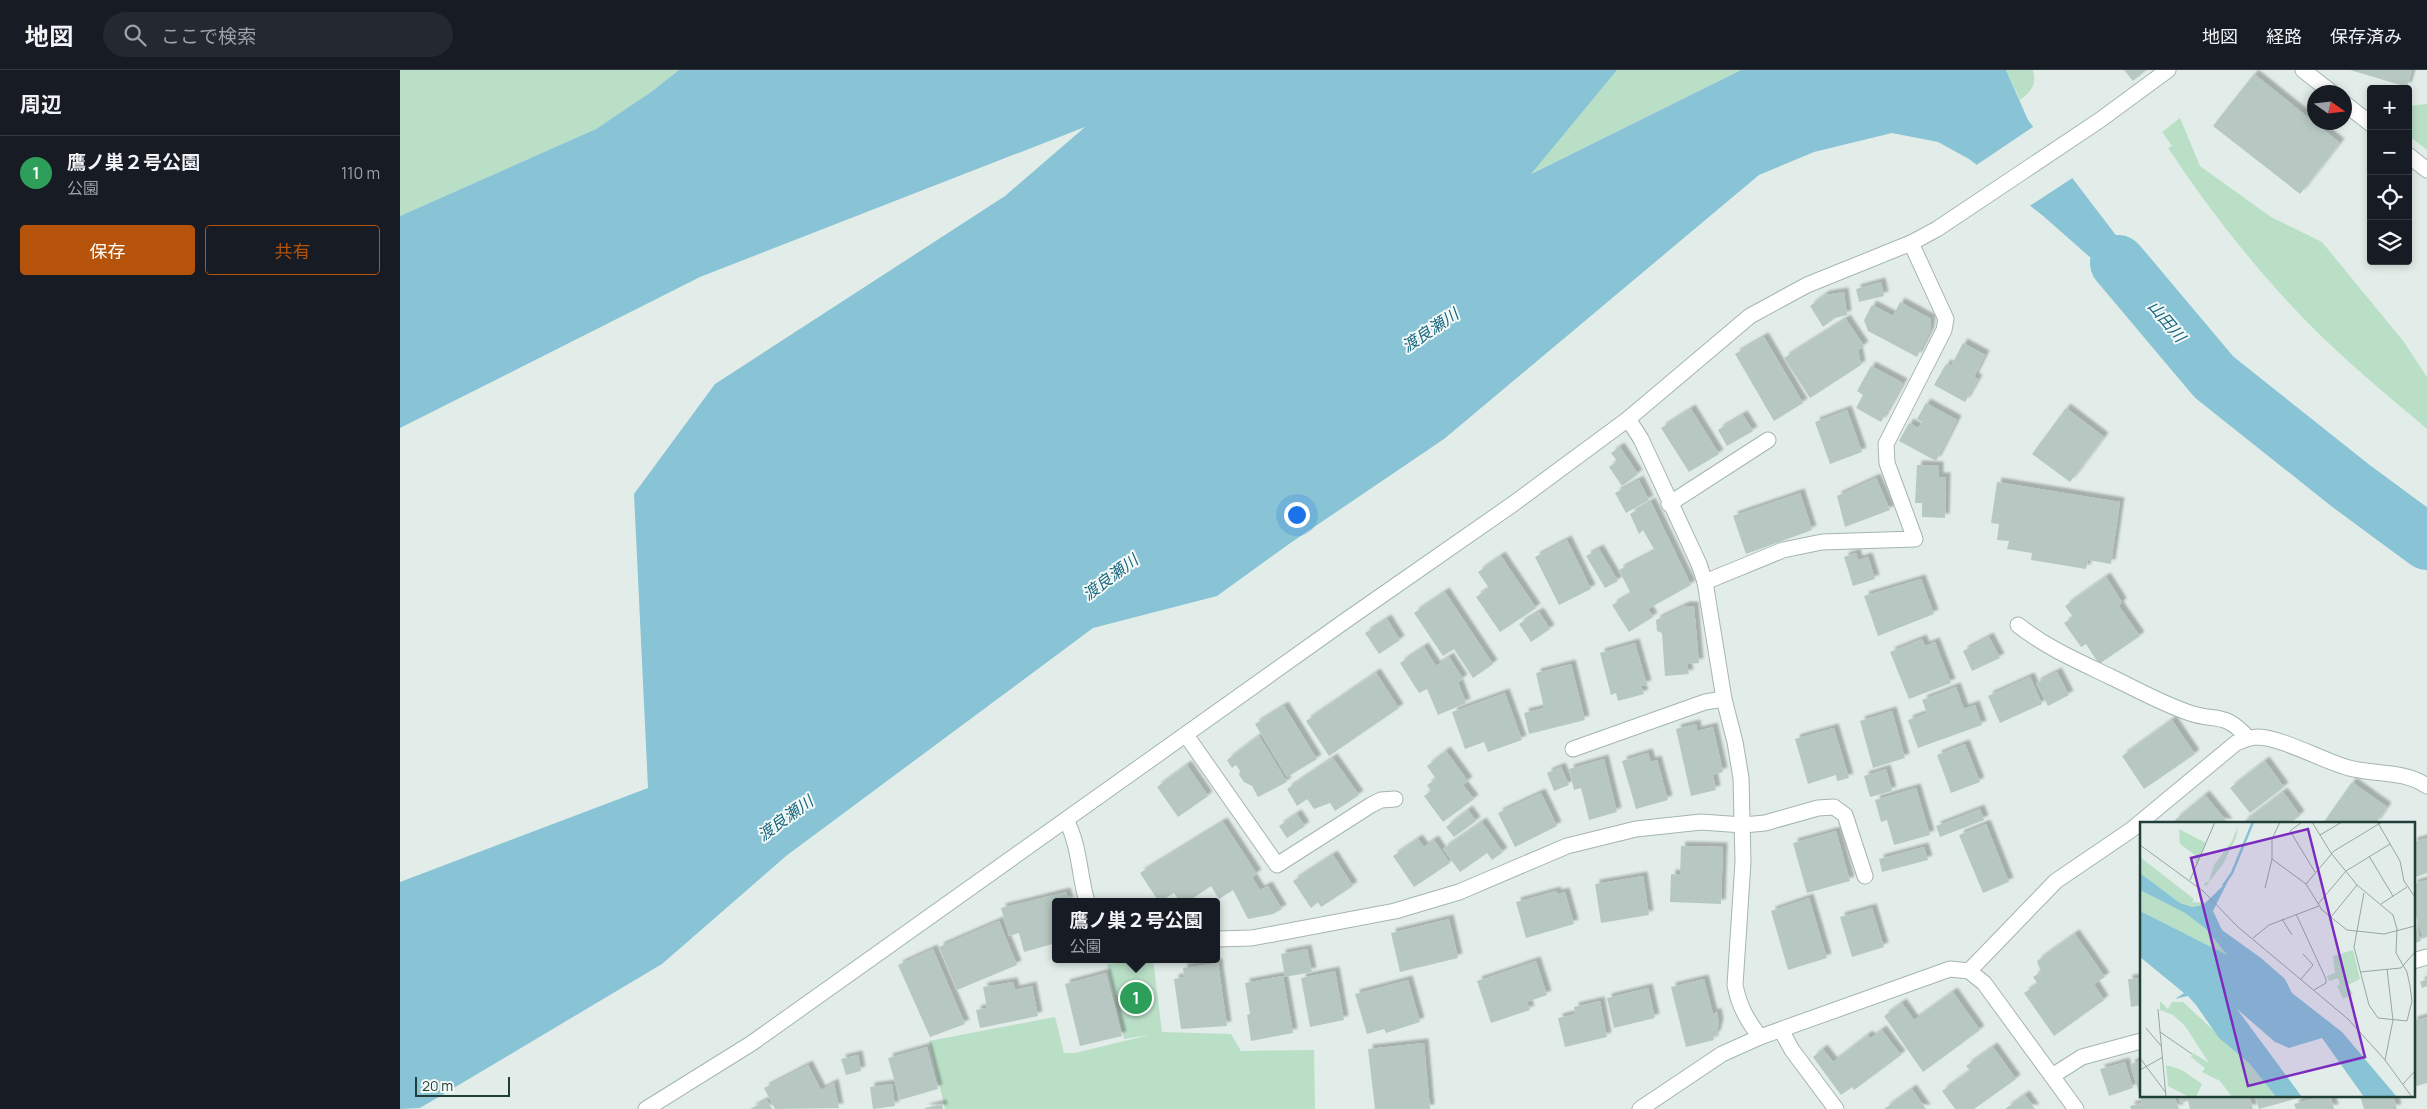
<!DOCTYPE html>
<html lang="ja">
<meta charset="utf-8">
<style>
body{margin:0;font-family:Manrope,"Noto Sans JP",sans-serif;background:#242831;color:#f1f3f6}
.controls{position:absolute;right:15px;top:15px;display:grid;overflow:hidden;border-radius:5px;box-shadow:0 2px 8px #0003}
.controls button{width:45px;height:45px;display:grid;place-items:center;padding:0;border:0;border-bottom:1px solid #363941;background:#171b24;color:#f1f3f6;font:25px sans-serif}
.compass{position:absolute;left:1907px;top:15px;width:45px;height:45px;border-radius:50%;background:#171b24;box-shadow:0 2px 8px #0003;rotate:104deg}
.scale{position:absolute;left:15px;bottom:12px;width:95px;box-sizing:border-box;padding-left:5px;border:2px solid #213f39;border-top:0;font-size:14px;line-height:18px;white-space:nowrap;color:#213f39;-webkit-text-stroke:4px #f3f9f7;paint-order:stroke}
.you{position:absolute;left:896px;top:444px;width:18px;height:18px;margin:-12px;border:4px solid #fff;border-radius:50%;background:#1a73e8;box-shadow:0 0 0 8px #1a73e833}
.badge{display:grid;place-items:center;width:32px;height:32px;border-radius:50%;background:#b45309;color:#fff;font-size:16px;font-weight:700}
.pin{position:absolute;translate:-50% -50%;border:2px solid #fff;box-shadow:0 1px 5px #0006}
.popup{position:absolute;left:652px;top:828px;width:168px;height:65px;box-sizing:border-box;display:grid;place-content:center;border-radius:5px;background:#171b24;filter:drop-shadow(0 1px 4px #0005);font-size:16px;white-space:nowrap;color:#9ea1a6}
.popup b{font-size:19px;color:#f1f3f6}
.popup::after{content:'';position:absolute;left:50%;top:100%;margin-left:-10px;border:10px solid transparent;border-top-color:#171b24}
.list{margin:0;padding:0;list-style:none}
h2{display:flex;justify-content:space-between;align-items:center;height:65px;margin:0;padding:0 20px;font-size:21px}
h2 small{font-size:16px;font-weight:400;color:#9ea1a6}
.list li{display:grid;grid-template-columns:32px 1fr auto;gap:15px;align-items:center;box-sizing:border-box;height:75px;padding:0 20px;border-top:1px solid #363941}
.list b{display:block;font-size:19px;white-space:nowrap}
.list p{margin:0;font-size:16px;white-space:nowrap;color:#9ea1a6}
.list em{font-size:16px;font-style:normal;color:#9ea1a6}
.actions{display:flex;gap:10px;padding:15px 20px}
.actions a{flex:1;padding:11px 0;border:1px solid #b45309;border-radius:5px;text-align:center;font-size:18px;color:#b45309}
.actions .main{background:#b45309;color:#fff}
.icon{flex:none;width:28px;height:28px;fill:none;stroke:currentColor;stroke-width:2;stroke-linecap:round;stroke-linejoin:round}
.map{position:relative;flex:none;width:2027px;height:1039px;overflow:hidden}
header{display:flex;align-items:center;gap:30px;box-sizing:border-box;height:70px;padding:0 25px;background:#171b24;border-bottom:1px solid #363941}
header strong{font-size:24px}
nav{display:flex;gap:28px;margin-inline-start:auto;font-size:18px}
.search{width:350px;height:45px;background:#242831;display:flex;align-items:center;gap:12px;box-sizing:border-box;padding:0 18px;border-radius:28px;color:#9ea1a6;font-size:19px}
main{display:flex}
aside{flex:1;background:#171b24}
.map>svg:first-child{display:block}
.green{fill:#badfc7}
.water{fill:#88c4d5}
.pier{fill:#e2ede9}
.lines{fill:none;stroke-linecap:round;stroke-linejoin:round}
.river{stroke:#88c4d5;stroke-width:56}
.building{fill:#b7c8c2;filter:url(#shadow)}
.minor-casing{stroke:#a4b5b1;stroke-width:17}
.minor{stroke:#fff;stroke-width:15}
.labels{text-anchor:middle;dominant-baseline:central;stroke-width:4;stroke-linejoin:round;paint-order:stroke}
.water-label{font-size:16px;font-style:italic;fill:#18677f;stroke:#f3f9f7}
.inset-river{fill:none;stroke:#88c4d5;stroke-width:2.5}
.inset-road{fill:none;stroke:#95a7a3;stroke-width:1}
.view{fill:#7b2cbf;fill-opacity:0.15;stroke:#7b2cbf;stroke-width:2.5}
.inset-edge{fill:none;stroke:#213f39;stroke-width:2.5}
</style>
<header>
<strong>地図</strong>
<div class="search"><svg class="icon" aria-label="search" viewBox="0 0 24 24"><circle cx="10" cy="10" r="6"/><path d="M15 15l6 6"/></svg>ここで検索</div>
<nav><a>地図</a><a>経路</a><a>保存済み</a></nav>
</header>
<main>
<aside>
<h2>周辺<small></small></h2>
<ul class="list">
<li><span class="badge" style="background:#2e9e5b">1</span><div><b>鷹ノ巣２号公園</b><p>公園</p></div><em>110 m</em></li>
</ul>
<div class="actions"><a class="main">保存</a><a>共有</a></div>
</aside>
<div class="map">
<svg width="2027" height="1039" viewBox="0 0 2027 1039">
<defs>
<filter id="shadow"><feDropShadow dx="4.5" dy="-4.5" stdDeviation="1" flood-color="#0004"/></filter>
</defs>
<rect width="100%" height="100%" fill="#e2ede9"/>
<g class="green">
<polygon points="0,0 279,0 251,22 196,59 0,146"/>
<polygon points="1217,0 1341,0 1130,104"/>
<path d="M1606,0h27c4,15 -2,22 -13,30z"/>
<polygon points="2027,34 2027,80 2008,65 2008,36"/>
<path d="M1780,48l20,48 71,51 51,25 82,100 23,35v52c-41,-35 -84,-70 -122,-109 -51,-53 -96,-110 -137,-172l4,-2 -10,-14z"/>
<polygon points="753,890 762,962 831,964 841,981 914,980 915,1039 545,1039 529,971 655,947 664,983 675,983 749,965 724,969 707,894"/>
</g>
<polygon class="water" points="279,0 1217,0 1131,104 1341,0 1606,0 1628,50 1776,244 1760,257 1700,196 1642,145 1569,89 1538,72 1492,63 1414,82 1359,105 1044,369 889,474 817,526 693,558 386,786 262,894 20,1038 0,1039 0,812 248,718 234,424 315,314 605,126 685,57 300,207 0,358 0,146 196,59 251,22"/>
<polygon class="pier" points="1636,55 1674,107 1628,137 1575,96"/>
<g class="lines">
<polyline class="river" points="1718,193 1814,307 1951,416 2027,472"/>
</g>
<g class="building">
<polygon points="1724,0 1746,0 1733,11"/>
<polygon points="1950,0 2012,0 2007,17"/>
<polygon points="1854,4 1940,73 1900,124 1813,56"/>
<polygon points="1481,212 1484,226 1459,232 1456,219"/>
<polygon points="1444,222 1447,245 1435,248 1423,257 1410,236 1425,225"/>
<polygon points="1500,232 1531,249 1530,261 1517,287 1468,261 1464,250 1472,235 1493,246"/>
<polygon points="1446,249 1464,276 1458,280 1461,295 1410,328 1384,288"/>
<polygon points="1364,267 1403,333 1374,351 1335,284"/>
<polygon points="1563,273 1585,285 1574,307 1578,309 1565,332 1534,315 1546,294 1551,296"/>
<polygon points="1471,296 1503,313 1481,352 1456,338 1463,325 1457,321"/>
<polygon points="1526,333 1557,350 1536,391 1499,371 1509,353 1518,358 1522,352 1517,349"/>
<polygon points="1666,338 1704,367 1670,412 1632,384"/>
<polygon points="1291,339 1319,384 1289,402 1261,358"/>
<polygon points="1447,340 1462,382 1430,394 1415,352"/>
<polygon points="1343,345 1353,361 1327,376 1318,360"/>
<polygon points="1220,377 1238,404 1222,416 1209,397 1217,391 1211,383"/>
<polygon points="1517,395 1539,396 1539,407 1546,407 1545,448 1522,447 1522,433 1515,433"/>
<polygon points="1476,408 1490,440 1445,457 1437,426"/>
<polygon points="1239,410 1249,430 1226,443 1215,423"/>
<polygon points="1597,412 1720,432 1711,494 1688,490 1686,499 1631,490 1632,483 1607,479 1609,471 1597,470 1599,454 1591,453"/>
<polygon points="1400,423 1412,460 1346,484 1333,446"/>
<polygon points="1251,432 1291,515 1248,539 1253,547 1229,562 1212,535 1231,524 1219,500 1255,481 1243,460 1239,464 1230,444"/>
<polygon points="1167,470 1191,519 1159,535 1135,487"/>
<polygon points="1199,479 1218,511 1205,518 1186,486"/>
<polygon points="1456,483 1458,490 1468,487 1475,509 1453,516 1444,487"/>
<polygon points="1101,486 1136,538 1100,562 1076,527 1089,518 1078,502"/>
<polygon points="1706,507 1722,532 1719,536 1740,566 1699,594 1686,574 1681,577 1664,553 1673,547 1665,536"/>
<polygon points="1521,509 1534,544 1478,566 1464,526"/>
<polygon points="1045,522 1093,594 1073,608 1054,579 1043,586 1014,543"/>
<polygon points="1285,536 1294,536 1299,593 1287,594 1289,604 1265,606 1262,563 1257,561 1256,550"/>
<polygon points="1139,542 1150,559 1131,572 1119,554"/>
<polygon points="987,549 1000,570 979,584 965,563"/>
<polygon points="1589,567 1600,588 1572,601 1563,581"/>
<polygon points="1522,569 1525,576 1535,572 1551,613 1509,629 1490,582"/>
<polygon points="1235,573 1247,615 1241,616 1244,624 1218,631 1216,623 1211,625 1200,583"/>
<polygon points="1024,577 1036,596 1049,587 1063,609 1058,612 1066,633 1038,645 1027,619 1019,623 1000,593"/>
<polygon points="1171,594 1185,650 1129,664 1124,643 1144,638 1136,603"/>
<polygon points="1657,602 1669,625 1648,636 1636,613"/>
<polygon points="976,603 999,638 929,686 906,651"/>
<polygon points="1630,607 1642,634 1600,653 1588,626"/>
<polygon points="1556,617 1564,639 1575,635 1582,655 1518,678 1508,650 1527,643 1522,630"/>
<polygon points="1105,623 1122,670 1088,682 1084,672 1065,679 1052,642"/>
<polygon points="884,636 917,689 887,707 855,654"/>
<polygon points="1492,641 1505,688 1473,698 1460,651"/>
<polygon points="1772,650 1795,684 1744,719 1722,686"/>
<polygon points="1296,654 1297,661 1313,657 1323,702 1313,705 1316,720 1291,726 1276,659"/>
<polygon points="1434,658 1449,708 1437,711 1436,705 1408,714 1395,669"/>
<polygon points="859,666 887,712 858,727 852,716 844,712 839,705 840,701 836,695 832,698 827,690"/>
<polygon points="1565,674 1580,712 1551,723 1537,685"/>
<polygon points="1046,681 1068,711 1063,715 1074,729 1043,752 1024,726 1031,721 1027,715 1036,709 1027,696"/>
<polygon points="1248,683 1251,692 1257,690 1268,730 1236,739 1222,691"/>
<polygon points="933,688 959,725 935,741 930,733 914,739 907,729 897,736 887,719"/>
<polygon points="1204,689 1217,742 1189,750 1181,718 1174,720 1169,699"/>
<polygon points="1865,691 1884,717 1850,743 1830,718"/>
<polygon points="787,695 808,726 778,747 757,717"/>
<polygon points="1161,697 1169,715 1154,721 1147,703"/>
<polygon points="1486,699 1492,721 1470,727 1464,706"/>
<polygon points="1952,712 1987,737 1976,753 1923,753"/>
<polygon points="1516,718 1530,765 1494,775 1487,750 1481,752 1475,730"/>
<polygon points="1883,722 1900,745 1891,753 1842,753"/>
<polygon points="1141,723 1157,756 1115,777 1098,743"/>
<polygon points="1805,725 1828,753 1777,753 1775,750"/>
<polygon points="1580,739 1584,750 1540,767 1536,756"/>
<polygon points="1068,740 1076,751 1054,767 1046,757"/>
<polygon points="897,744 905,756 887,768 879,756"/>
<polygon points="823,752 857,804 852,807 860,820 868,816 882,839 873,844 848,849 833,820 819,829 811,816 787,832 780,832 774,823 759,832 740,803"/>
<polygon points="1082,752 1103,782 1092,790 1087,783 1060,802 1043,779"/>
<polygon points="1586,754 1609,812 1583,823 1559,765"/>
<polygon points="1436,761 1450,811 1407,823 1393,773"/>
<polygon points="2027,768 2027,803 2013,808 2013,772"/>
<polygon points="1018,769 1024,777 1034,770 1050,793 1014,817 993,786"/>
<polygon points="1281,776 1323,777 1321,834 1270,832 1271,804 1280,805"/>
<polygon points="1524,777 1528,790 1482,802 1479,789"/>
<polygon points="933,785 953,816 921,837 918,832 911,838 893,811"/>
<polygon points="1243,806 1249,845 1201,853 1195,814"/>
<polygon points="2027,810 2027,867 2023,868 2013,836 2013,814"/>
<polygon points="1156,821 1157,824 1165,822 1174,854 1126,868 1116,832"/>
<polygon points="666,822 669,832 656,832 656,873 624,882 619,863 609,866 601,838"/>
<polygon points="1409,828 1427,888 1388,900 1371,841"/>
<polygon points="1472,838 1484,877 1452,887 1440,847"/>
<polygon points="1049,849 1058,888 1000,902 991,863"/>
<polygon points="2013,849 2021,871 2013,874"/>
<polygon points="599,851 617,895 557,920 539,877"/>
<polygon points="1675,864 1705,907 1694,914 1704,930 1654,966 1624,923 1638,914 1633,907 1641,902 1637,891"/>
<polygon points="533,879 565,954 530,967 498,895"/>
<polygon points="907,879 912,902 885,907 881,884"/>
<polygon points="1136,891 1147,925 1127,932 1130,940 1091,953 1077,911"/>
<polygon points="818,893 827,956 781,959 774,909 784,907 783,898"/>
<polygon points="935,901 944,950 910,957 901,908"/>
<polygon points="706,903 722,966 680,976 665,914"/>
<polygon points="883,906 893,963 851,971 847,945 850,944 845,913"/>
<polygon points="1741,908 1741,935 1731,937 1728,909"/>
<polygon points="1304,909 1313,944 1317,942 1319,953 1316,965 1313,966 1314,970 1286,977 1271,917"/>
<polygon points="2027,909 2027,916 2022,918 2020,912"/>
<polygon points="1008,910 1020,952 986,963 984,959 967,964 955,924"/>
<polygon points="613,912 615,920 632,916 638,946 580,958 576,940 587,938 583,917"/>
<polygon points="1248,918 1255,948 1214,958 1207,928"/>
<polygon points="1553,922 1580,960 1523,1002 1484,946 1502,933 1514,950"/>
<polygon points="1200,931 1207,967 1165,977 1158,948 1175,944 1174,937"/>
<polygon points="2027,947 2027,1013 2013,1017 2013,951"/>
<polygon points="1482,960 1501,985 1454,1020 1452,1017 1441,1025 1413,987 1423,979 1433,992 1468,965 1471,968"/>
<polygon points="1024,973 1030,1039 975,1039 968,979"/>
<polygon points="527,977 538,1019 500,1030 488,988"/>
<polygon points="1593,977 1616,1009 1574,1039 1555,1039 1542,1021 1570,1001 1566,996"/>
<polygon points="458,985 461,1001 446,1005 441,989"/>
<polygon points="1741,991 1741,1025 1774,1025 1779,1039 1731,1039 1730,1036 1742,1033 1730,994"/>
<polygon points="1725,992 1733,1018 1709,1026 1700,999"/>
<polygon points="408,995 421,1020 434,1013 439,1038 375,1039 364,1018"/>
<polygon points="492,1014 495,1036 473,1039 470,1017"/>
<polygon points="1512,1019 1526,1039 1484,1039"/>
<polygon points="1625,1025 1635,1039 1605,1039"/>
<polygon points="1778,1025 1793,1025 1794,1029 1806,1025 1849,1025 1853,1039 1790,1039 1788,1031 1780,1033"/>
<polygon points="1855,1025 1906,1025 1906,1026 1859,1039"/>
<polygon points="1925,1025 1930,1025 1934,1039 1896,1039 1894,1034"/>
<polygon points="1962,1025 1993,1025 1997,1039 1964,1039 1960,1026"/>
<polygon points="367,1030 372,1039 350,1039"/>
<polygon points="542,1034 543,1039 525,1039 525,1038"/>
</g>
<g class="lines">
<g class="minor-casing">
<g id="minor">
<polyline points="1903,0 1931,22"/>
<polyline points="1944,33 1971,54"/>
<polyline points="2008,85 2027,100"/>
<path d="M1228,349l13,20 58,125 6,18 19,117 11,43 6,36 2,84 -8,123c4,21 12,35 25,52"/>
<polyline points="1269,434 1368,370"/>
<polyline points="1305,512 1383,480 1422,472 1515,469 1487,393 1486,374 1544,260 1546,249 1511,173"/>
<path d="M1618,555c29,23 60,36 93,52 25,12 50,26 76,35 29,11 36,-2 61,26"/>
<polyline points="786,665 877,795 971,735 981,730 995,729"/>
<polyline points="1173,679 1305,632 1324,629"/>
<path d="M666,750c14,26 13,55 21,82"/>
<polyline points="816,869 852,868 995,841 1059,822 1167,776 1236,759 1301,752 1343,755 1365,753 1418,738 1434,737 1445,745 1465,806"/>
<polyline points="2013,891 2027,887"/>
<path d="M1569,901l87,-90 75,-51 105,-87c7,-3 14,-6 22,-6 25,1 65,24 91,31 27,7 54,2 78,18"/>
<polyline points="1381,960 1392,980 1436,1039"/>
<polyline points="1652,1006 1682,987 1741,971"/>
<polyline points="246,1039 352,973 945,551 1113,434 1228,349 1350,246 1407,215 1511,173 1537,159 1700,50 1768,0"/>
<polyline points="1240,1039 1322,984 1360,967 1550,899 1569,901 1584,913 1676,1039"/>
</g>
</g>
<use href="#minor" class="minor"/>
</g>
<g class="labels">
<g class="water-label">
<text transform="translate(1767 251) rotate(50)">山田川</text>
<text transform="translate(1030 260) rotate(-34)">渡良瀬川</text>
<text transform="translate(710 507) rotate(-37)">渡良瀬川</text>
<text transform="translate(385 748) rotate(-36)">渡良瀬川</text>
</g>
</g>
<g transform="translate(1740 752)">
<rect width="275" height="275" fill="#e2ede9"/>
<path d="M98,4l-2,12 -13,26 -17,22 -2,-2 5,-3 5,-16 18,-24zM39,7l27,14 -10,22 -1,-10 -15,-11zM0,35l54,42 -2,3 14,1 -9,5 -17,-5 -40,-30zM0,68l45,23 21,16 22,27 -88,-45zM213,128l7,29 -12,6 5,9 -10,5 -6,-13 3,-2 -2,-6 -9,3 -2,-5 8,-3 -2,-17zM20,179l8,8 4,-7h11l66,61 27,34h-44l-12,-16 -18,-9 3,-4 -14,-11 2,-4 16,10 -24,-37 -12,-11 -13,-5zM26,243l16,5 20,14 -6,13h-7l-21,-11z" fill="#badfc7"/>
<path d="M0,51l40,30 13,4 10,-2 25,-24 -15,30 9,19 39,28 24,21 7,14 50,39 55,65h-33l-42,-59 -33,10 -14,-6 -38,-33 65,88h-26l-27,-34 -30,-25 -23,-33 -8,-9 -13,3 9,-6 -44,-36v-46l87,44 -21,-26 -21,-16 -45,-23z" fill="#88c4d5"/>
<path class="inset-river" d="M83,64l9,-13 21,-51"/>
<path class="inset-road" d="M140,0l-8,17v20l34,25 16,26 25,20 37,4 31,-8M162,0l-12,9 25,41M172,0l19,31 26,32 36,30 4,14 -1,24 11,19 3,14 2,15 -5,20 -29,-3 -9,-13 -15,-58 10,-54M238,1l22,38 4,20 11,16M180,13l22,-13M0,23l63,46 35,36 110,92 37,41 27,37M229,34l24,40M50,58l25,-58M166,62l28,-33 48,-29M125,66l7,-29M178,82l28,-33 44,-27M241,82l26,-17M156,92l30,65v4l-12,7M191,95l26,-32M142,97l10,16M113,116l16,-13 50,-19M220,150l41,-4 14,-16M161,157l12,-14 -10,-11M18,187l8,88M6,206l16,19M20,210l32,22M0,236l26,35M245,238l8,-40 -6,-51M0,248l23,-13M263,262l12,-13"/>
<path class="view" d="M168,7l57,228 -117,29 -57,-228z"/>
<rect width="275" height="275" class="inset-edge"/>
</g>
</svg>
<div class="controls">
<button>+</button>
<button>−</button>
<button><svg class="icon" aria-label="locate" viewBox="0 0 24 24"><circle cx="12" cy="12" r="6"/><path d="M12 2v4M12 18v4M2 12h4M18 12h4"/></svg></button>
<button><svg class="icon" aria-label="layers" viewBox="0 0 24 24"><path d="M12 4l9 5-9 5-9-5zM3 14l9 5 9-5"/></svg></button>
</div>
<svg class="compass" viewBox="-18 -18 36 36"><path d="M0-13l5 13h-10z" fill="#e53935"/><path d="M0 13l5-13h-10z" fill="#9ea1a6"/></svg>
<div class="scale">20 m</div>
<div class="you"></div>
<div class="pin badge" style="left:736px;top:928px;background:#2e9e5b">1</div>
<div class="popup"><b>鷹ノ巣２号公園</b>公園</div>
</div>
</main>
